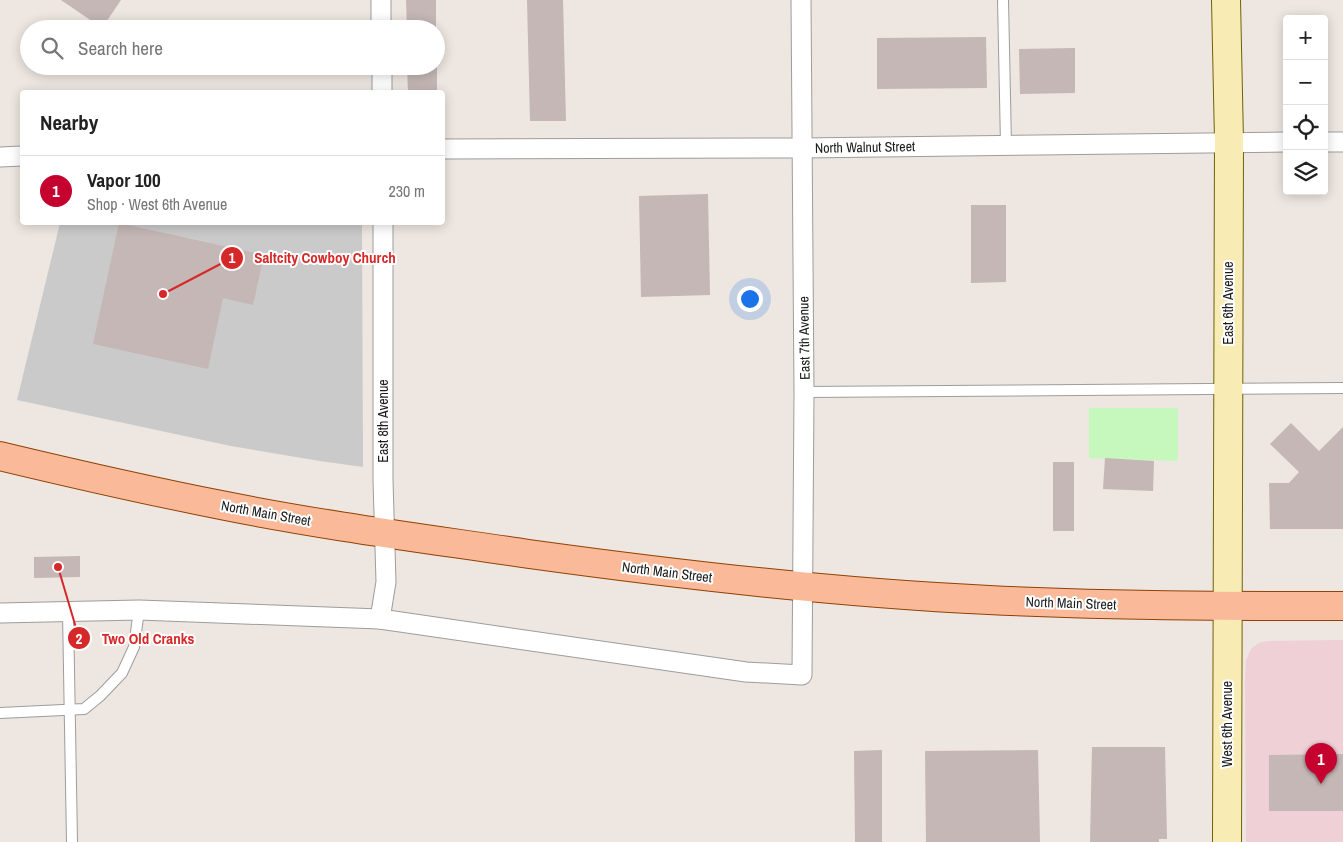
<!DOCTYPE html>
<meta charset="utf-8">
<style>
body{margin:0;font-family:"Archivo Narrow",sans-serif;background:#f6f6f6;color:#222}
.controls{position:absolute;right:15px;top:15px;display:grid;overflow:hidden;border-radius:5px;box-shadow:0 2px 12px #0003}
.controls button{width:45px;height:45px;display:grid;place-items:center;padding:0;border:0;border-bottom:1px solid #e0e0e0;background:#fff;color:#222;font:25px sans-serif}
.you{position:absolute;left:749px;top:298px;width:18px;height:18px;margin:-12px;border:4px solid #fff;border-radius:50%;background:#1a73e8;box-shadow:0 0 0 8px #1a73e833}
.badge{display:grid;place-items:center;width:32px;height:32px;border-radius:50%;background:#c5022f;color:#fff;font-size:16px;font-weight:700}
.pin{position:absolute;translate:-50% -41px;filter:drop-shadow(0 1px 2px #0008)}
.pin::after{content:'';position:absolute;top:26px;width:18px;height:15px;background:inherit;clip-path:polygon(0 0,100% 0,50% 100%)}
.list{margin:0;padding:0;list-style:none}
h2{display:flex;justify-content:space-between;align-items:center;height:65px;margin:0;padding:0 20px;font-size:21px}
h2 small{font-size:16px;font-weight:400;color:#767676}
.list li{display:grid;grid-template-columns:32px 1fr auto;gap:15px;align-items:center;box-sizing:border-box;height:70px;padding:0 20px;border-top:1px solid #e0e0e0}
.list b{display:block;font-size:19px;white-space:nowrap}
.list p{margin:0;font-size:16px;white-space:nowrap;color:#767676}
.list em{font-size:16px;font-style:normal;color:#767676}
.icon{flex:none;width:28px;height:28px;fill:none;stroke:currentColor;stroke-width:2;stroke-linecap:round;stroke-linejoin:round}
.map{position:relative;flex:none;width:1343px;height:842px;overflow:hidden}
.search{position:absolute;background:#fff;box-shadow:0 2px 12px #0003;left:20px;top:20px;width:425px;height:55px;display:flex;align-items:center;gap:12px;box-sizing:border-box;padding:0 18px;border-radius:28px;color:#767676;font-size:19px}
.panel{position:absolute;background:#fff;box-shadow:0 2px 12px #0003;left:20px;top:90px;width:425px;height:135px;border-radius:5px}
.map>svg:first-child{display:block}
.commercial{fill:#eed0d6}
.religious{fill:#cacaca}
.park{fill:#c6f8bd}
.building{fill:#c4b7b5}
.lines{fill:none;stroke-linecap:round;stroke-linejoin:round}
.lane-casing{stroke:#9d9d9d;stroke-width:12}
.street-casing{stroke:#9d9d9d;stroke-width:21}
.secondary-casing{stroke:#6f6306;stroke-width:30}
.primary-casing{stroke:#914102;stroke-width:30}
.lane{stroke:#fff;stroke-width:10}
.street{stroke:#fff;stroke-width:19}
.secondary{stroke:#f8ecb4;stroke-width:28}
.primary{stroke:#faba99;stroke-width:28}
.labels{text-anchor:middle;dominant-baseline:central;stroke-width:4;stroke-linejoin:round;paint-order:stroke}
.street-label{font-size:14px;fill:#1c1c1c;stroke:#fff}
.leader{fill:none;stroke:#d62828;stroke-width:2}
.callout-dot{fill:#d62828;stroke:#fff;stroke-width:2}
.mark-label{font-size:15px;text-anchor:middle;font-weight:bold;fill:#fff}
.callout-label{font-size:15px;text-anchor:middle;font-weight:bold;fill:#d62828;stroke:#fff;stroke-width:4;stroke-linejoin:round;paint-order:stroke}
</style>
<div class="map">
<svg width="1343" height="842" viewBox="0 0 1343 842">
<rect width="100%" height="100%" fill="#ede6e1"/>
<polygon class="commercial" points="1343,640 1343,842 1246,842 1245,679 1246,660 1251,649 1259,643 1268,641"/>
<polygon class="religious" points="60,223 362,223 363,467 320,461 231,446 17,400"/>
<polygon class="park" points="1089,408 1178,408 1178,461 1089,458"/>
<g class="building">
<polygon points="61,0 121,0 102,28"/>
<polygon points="406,0 436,0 436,29 407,29"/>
<polygon points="527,0 563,0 566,121 530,121"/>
<polygon points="986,37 987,88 877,89 877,38"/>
<polygon points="1075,48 1075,93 1020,94 1019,49"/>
<polygon points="407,66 437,66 437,92 408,92"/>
<polygon points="708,194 710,295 641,297 639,196"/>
<polygon points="971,205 1006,205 1006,282 971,283"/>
<polygon points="119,223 264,255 253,305 223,298 208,369 93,344"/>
<polygon points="1291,423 1319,451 1343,427 1343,529 1270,529 1269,483 1289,483 1299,472 1270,444"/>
<polygon points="1105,458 1154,461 1153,491 1103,489"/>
<rect x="1053" y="462" width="21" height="69"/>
<polygon points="80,556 80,577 34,578 34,557"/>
<polygon points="1092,747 1165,747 1167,839 1159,839 1159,842 1090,842"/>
<polygon points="882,750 882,842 855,842 854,751"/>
<polygon points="1038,750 1040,842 926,842 925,751"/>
<polygon points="1343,754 1343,811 1269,811 1269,755"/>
</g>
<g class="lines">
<g class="lane-casing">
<g id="lane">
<polyline points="1003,0 1006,145"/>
<polyline points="804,392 1343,388"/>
<polyline points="68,612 72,842"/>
<polyline points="0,713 84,709 100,696 122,673 134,647 139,610"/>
</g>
</g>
<g class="street-casing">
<g id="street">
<polyline points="381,0 381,29"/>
<polyline points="382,66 382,92"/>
<polyline points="1324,142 1343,142"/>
<polyline points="442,149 802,148 1287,142"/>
<polyline points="0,157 22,156"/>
<polyline points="0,613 139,610 380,619 746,672 802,675 804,392 801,0"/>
<polyline points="380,619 386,582 383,480 383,222"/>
</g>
</g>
<g class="secondary-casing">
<polyline id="secondary" points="1226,0 1229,141 1227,842"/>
</g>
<g class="primary-casing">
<path id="primary" d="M0,456c75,18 150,35 226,50 100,20 202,33 303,48 152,21 306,39 460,46 118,6 236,6 354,6"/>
</g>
<use href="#lane" class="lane"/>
<use href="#street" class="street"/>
<use href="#secondary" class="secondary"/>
<use href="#primary" class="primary"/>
</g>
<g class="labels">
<g class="street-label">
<text transform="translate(865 147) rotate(-1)">North Walnut Street</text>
<text transform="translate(1228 303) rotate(-90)">East 6th Avenue</text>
<text transform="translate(804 338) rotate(-91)">East 7th Avenue</text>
<text transform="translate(383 421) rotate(-90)">East 8th Avenue</text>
<text transform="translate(266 513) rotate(10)">North Main Street</text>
<text transform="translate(667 572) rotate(7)">North Main Street</text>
<text transform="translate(1071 603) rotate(2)">North Main Street</text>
<text transform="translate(1227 724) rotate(-90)">West 6th Avenue</text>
</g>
</g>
<path class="leader" d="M163 294L232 258M58 567L79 638"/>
<g class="callout-dot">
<circle cx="163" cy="294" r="5"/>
<circle cx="58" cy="567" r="5"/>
<circle cx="232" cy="258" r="12"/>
<circle cx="79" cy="638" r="12"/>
</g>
<g class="mark-label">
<text x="232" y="263">1</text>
<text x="79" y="644">2</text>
</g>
<g class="callout-label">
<text x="325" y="263">Saltcity Cowboy Church</text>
<text x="148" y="644">Two Old Cranks</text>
</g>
</svg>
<div class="controls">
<button>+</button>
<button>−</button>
<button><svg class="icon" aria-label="locate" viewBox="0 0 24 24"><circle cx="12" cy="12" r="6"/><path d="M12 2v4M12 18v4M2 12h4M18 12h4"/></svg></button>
<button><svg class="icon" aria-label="layers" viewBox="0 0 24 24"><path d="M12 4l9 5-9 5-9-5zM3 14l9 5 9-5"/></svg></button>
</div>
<div class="you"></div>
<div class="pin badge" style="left:1321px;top:784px">1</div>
<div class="search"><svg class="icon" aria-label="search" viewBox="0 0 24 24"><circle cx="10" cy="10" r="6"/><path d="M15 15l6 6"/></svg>Search here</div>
<section class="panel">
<h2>Nearby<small></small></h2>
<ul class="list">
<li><span class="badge">1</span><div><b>Vapor 100</b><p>Shop · West 6th Avenue</p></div><em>230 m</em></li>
</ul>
</section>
</div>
